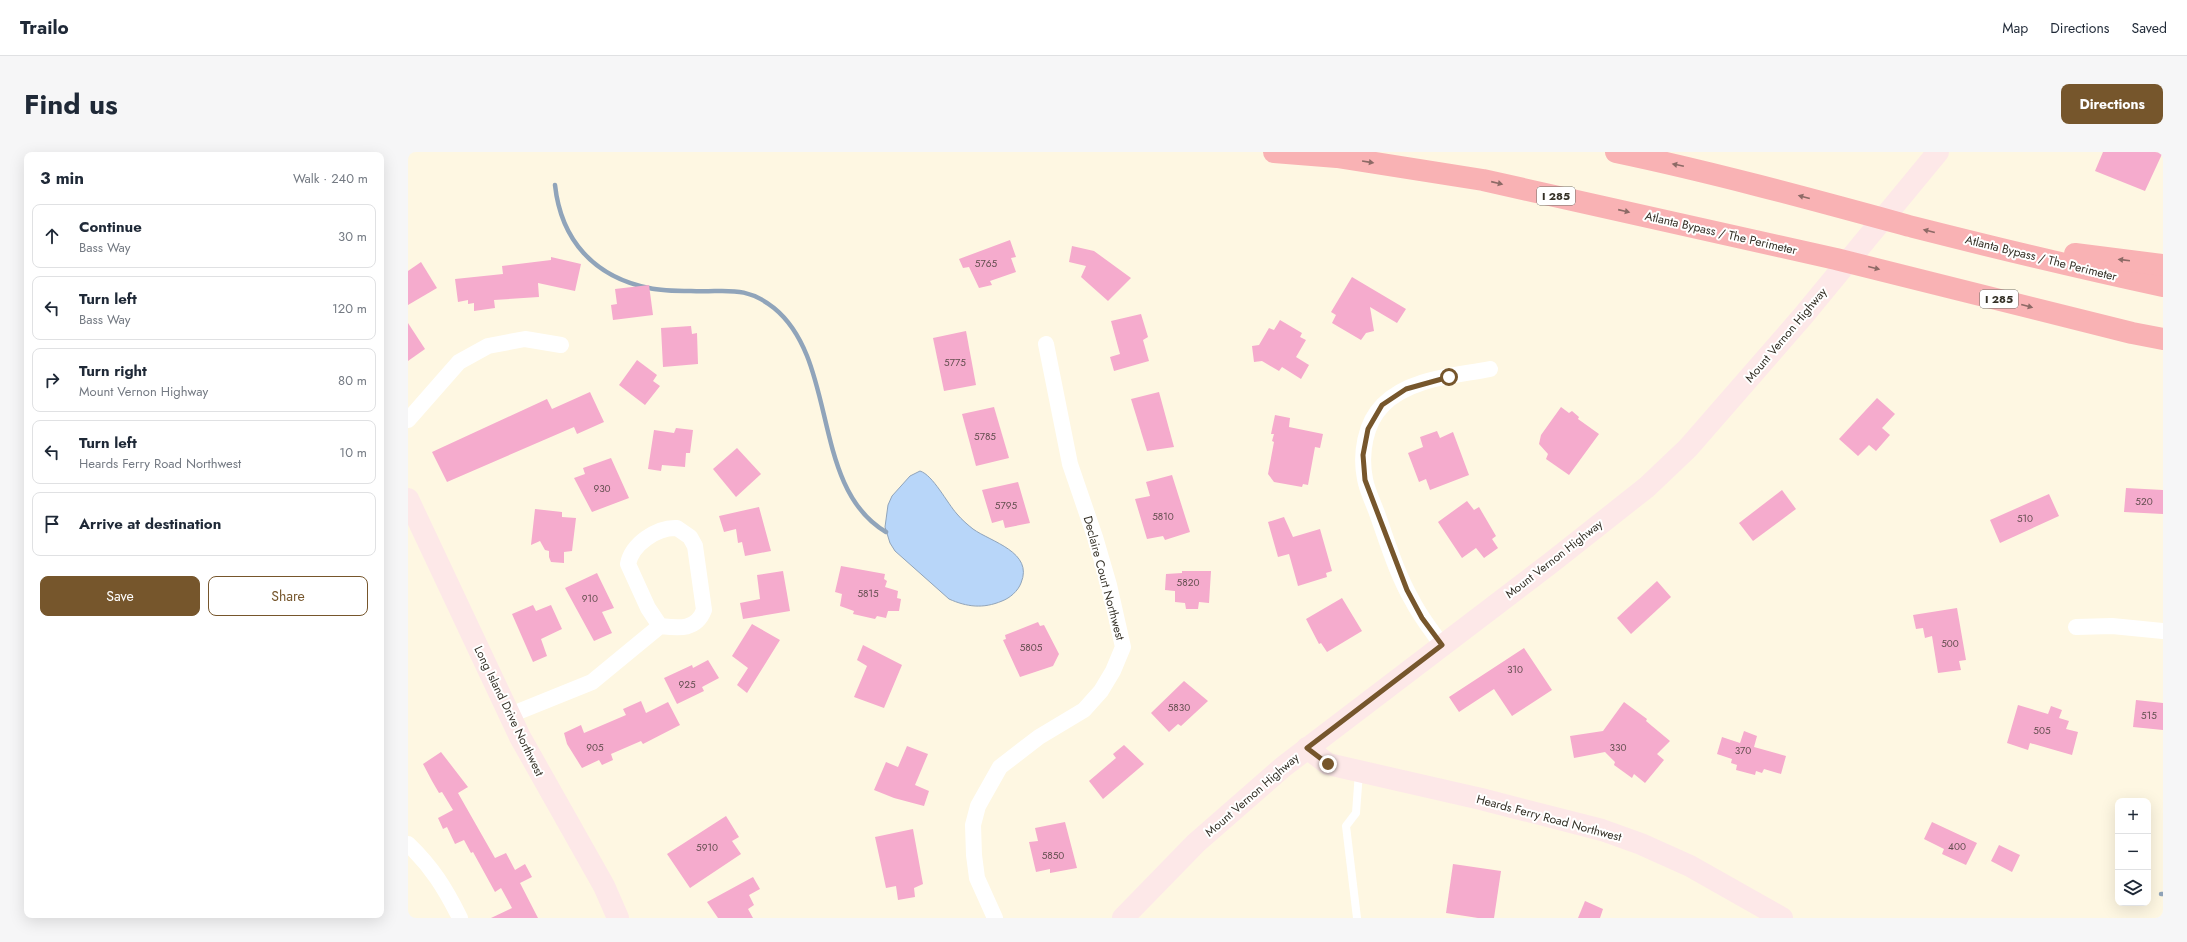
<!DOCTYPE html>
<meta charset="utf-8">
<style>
body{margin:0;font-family:Jost,sans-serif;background:#f6f6f7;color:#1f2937}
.controls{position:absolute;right:12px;bottom:12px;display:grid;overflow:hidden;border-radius:8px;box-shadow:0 4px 16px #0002}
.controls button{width:36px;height:36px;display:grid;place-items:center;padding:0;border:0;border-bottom:1px solid #e0e1e3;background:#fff;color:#1f2937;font:20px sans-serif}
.stop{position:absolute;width:12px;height:12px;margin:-9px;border:3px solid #76562c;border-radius:50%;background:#fff}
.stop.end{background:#76562c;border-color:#fff;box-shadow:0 1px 4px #0008}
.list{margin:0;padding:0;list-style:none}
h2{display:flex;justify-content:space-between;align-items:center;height:52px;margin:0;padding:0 16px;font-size:17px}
h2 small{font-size:13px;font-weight:400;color:#747a83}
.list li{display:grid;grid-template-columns:26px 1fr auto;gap:12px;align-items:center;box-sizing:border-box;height:64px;margin:0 8px 8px;padding:0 8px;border:1px solid #e0e1e3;border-radius:8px}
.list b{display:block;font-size:15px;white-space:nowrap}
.list p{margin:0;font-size:13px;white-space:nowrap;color:#747a83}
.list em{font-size:13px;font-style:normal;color:#747a83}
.actions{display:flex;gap:8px;padding:12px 16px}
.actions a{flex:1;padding:9px 0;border:1px solid #76562c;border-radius:8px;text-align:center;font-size:14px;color:#76562c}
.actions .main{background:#76562c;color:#fff}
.icon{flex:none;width:22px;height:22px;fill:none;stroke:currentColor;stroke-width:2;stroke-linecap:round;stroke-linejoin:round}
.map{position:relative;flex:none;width:1755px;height:766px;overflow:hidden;border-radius:8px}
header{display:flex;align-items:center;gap:24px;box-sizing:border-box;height:56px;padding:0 20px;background:#fff;border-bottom:1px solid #e0e1e3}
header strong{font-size:19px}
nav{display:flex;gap:22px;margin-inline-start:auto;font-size:14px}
.intro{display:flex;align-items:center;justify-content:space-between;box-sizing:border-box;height:96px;padding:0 24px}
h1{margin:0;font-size:28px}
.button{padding:10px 18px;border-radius:8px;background:#76562c;color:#fff;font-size:14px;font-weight:700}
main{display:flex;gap:24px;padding:0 24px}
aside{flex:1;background:#fff;border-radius:8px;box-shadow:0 4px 16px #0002}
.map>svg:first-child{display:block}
.water{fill:#b8d6f9;stroke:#90a4ba}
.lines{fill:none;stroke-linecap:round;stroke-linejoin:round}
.stream{stroke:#90a4ba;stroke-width:4.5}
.building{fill:#f5abcd}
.lane{stroke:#fff;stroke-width:8}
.street{stroke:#fff;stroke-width:16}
.secondary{stroke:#fde8e8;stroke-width:22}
.highway{stroke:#f9b2b4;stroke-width:22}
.oneway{fill:#8d6a66}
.route{stroke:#76562c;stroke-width:5}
.labels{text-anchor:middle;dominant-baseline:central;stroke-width:4;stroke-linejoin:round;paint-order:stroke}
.number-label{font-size:10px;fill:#644f50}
.shield{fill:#fff;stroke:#716e67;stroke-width:1}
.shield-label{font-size:11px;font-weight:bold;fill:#343026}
.street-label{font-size:12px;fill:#343026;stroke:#fff}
</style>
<header>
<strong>Trailo</strong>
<nav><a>Map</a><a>Directions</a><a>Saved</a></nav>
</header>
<div class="intro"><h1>Find us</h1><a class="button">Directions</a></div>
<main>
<aside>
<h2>3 min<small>Walk · 240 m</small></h2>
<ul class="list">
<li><svg class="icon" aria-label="ahead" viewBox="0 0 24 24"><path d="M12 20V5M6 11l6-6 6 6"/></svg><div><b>Continue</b><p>Bass Way</p></div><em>30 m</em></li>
<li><svg class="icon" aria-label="left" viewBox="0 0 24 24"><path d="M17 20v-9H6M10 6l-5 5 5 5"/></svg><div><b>Turn left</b><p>Bass Way</p></div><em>120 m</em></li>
<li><svg class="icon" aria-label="right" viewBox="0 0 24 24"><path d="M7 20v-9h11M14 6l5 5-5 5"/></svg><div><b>Turn right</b><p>Mount Vernon Highway</p></div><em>80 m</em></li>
<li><svg class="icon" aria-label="left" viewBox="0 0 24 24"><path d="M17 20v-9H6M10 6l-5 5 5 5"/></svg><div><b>Turn left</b><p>Heards Ferry Road Northwest</p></div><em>10 m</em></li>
<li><svg class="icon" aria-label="arrive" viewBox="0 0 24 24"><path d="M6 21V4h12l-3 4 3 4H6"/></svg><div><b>Arrive at destination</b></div></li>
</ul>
<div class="actions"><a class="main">Save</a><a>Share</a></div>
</aside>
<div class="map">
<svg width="1755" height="766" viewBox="0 0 1755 766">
<rect width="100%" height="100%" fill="#fef7e2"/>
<path class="water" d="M512,319c13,4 27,32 37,43 5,6 11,11 16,15 18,13 61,23 48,54 -3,8 -11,15 -19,18 -19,8 -35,6 -53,-2l-54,-48 -5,-8 -5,-16 3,-22 4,-9 18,-20z"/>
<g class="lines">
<g class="stream">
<path d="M147,33c6,55 39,92 94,103 13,3 28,3 42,3 34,2 53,-7 83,17 65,53 36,179 112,224"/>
<polyline points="1753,742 1755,742"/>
</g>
</g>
<g class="building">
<polygon points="1695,0 1755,0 1737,39 1687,19"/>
<polygon points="602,88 608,105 603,106 608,120 582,129 584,133 571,136 561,115 555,116 551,107"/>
<polygon points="664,94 686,99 723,126 700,149 673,125 678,114 661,110"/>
<polygon points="143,105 173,112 167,139 130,131 131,145 86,148 87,156 66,159 66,151 60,152 60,148 50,150 47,127 95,122 94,114 143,108"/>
<polygon points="13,110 29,136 0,153 0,119"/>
<polygon points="944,125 998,157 989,171 962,155 966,179 958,181 953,188 924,171 928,163 923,160"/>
<polygon points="241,133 245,163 205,168 203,153 209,152 207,137"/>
<polygon points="733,162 740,185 735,188 741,209 706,219 702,205 712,202 703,169"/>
<polygon points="872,168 894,181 892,185 898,188 888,205 901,213 893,227 874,215 871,219 854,209 846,210 844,194 851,193 861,176 866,178"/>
<polygon points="0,171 17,197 0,209"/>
<polygon points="283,174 284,182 289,181 290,212 255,215 253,176"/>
<polygon points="558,179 568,233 536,239 525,186"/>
<polygon points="229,208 249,223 245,229 252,234 237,253 211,233"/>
<polygon points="182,240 196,270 169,282 166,275 39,330 24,300 139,247 144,257"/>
<polygon points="751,240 766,295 739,299 723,247"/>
<polygon points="1469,246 1487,262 1474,276 1482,283 1468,299 1461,293 1450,304 1431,287"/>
<polygon points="586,255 601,306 568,314 554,262"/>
<polygon points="1153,255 1161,261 1164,259 1171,265 1170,267 1191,282 1161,323 1138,307 1140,302 1131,292 1133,283"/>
<polygon points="867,263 882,266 881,275 915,282 912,296 907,295 900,333 895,332 894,335 866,330 860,322 866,290 864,289 866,282 863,282"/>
<polygon points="268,276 285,278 282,301 278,301 277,315 254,313 253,319 240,317 246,278 266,281"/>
<polygon points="1029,279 1032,286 1045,280 1061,323 1022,338 1018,327 1011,330 1000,301 1015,295 1012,285"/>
<polygon points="329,296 353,322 328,345 305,317"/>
<polygon points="203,306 221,346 184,360 166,326 177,322 175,316"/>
<polygon points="764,323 782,380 757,388 755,384 739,387 727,347 742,344 738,330"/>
<polygon points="610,330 622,371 597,376 595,368 584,371 574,338"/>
<polygon points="1718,336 1755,338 1755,362 1716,360"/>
<polygon points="1374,338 1388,357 1345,389 1331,371"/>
<polygon points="1641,342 1651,364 1592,391 1582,368"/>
<polygon points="1059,349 1066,358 1071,355 1088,384 1084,387 1090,396 1076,406 1068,396 1054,406 1030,370"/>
<polygon points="351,355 363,399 337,404 334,390 330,391 328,377 316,380 311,364"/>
<polygon points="127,357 154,360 154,365 168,366 164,399 156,400 156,411 143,410 141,405 141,399 137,398 132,389 123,393"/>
<polygon points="876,365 885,385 912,377 924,419 918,421 919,425 890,434 881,402 870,405 860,370"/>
<polygon points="433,414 477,422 476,427 479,429 477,435 490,439 489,446 493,447 491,459 480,459 478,466 469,464 467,467 445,462 446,459 432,454 434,442 427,440"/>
<polygon points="375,419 382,459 335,467 332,451 352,447 349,423"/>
<polygon points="774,419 803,419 801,451 791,450 790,457 778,457 777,451 767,450 767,439 757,438 758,422 774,421"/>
<polygon points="189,421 206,456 194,460 204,481 186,489 157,436"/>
<polygon points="1249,429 1263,445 1223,482 1209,466"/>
<polygon points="934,446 954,479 919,500 913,491 911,492 898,467"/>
<polygon points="125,453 128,459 143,453 154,477 133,487 139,504 125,510 104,462"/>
<polygon points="1549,456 1558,508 1551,509 1553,518 1530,521 1524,484 1517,486 1515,476 1508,477 1505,463"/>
<polygon points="630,470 632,474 636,473 651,502 645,514 612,525 595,488 598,487 597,483"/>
<polygon points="344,472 372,488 339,541 329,533 340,516 324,504"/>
<polygon points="455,493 494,513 476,556 446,545 459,514 449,508"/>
<polygon points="1116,496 1144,538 1104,564 1086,537 1051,560 1041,545"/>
<polygon points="300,508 311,526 294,535 296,539 269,552 256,526 284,513 285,516"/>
<polygon points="776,529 800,549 773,574 770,572 761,580 743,561"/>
<polygon points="1728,548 1755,551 1755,578 1725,575"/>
<polygon points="233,549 238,561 260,550 272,573 235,592 233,589 203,602 205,608 194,613 191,608 174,616 159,592 156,581 173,573 176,581 218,563 215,557"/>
<polygon points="1216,550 1239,567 1238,569 1262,589 1249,602 1256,608 1237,631 1226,622 1224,626 1206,613 1207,610 1197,600 1166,606 1162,584 1195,579"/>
<polygon points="1610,553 1640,562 1643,554 1654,558 1651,566 1661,569 1658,577 1670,580 1664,603 1622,591 1620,598 1599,591"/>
<polygon points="1336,579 1349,584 1346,595 1378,604 1373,622 1356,617 1354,621 1348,619 1347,623 1328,618 1329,613 1323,611 1324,607 1309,602 1314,585 1332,591"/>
<polygon points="716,593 736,612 695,647 681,629 708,606 705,602"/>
<polygon points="499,594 520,602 507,633 521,639 516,654 486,646 466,638 478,610 490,615"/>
<polygon points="33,600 60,635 50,641 87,706 98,701 107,718 117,712 124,725 112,731 130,766 83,766 104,756 93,736 87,740 65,700 63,701 56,688 47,692 39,675 35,677 30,666 45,658 34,640 31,641 24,629 15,612"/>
<polygon points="318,664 331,685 324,689 333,702 282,736 259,702"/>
<polygon points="657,670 669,716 642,721 642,717 628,720 621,690 630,689 627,676"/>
<polygon points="1524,670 1569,691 1558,713 1534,702 1536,697 1516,687"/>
<polygon points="505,677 515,732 506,736 507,745 490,748 488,734 478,736 467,685"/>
<polygon points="1591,693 1612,703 1604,720 1583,709"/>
<polygon points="1045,712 1093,719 1086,766 1070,766 1038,761"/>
<polygon points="345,725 352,737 341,743 346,753 340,757 345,766 310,766 299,750"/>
<polygon points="1177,749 1195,757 1192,766 1170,766"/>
</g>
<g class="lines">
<polyline class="lane" points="949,766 938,674 948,661 951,620"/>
<g class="street">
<polyline points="0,268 51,210 80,194 117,187 153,193"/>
<polyline points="1668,475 1704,474 1755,479"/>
<path d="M1034,493c-11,-15 -22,-29 -30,-45 -15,-26 -24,-56 -34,-84 -4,-12 -11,-25 -13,-37 -5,-25 0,-56 18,-74 26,-27 72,-29 107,-36"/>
<path d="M102,563l82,-33 68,-56 -12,-18 -20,-44c4,-20 29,-37 49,-36l13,9 5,9 9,64c-8,21 -26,18 -44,16"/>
<path d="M0,692c24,23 37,44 52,74"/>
<polyline points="587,766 569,726 566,703 565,673 570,654 592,615 631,585 676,558 693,539 705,519 715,495 701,433 687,385 662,312 638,192"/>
</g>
<g class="secondary">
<polyline points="0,347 112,585 196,734 210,766"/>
<polyline points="899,596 920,612 1073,647 1194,678 1233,692 1282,714 1374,766"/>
<polyline points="715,766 788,691 875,615 1144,410 1239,335 1280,296 1395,164 1530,0"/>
</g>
<g class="highway">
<polyline points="866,0 929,5 1075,28 1428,107 1724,181 1755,187"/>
<path d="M1208,0c100,21 198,48 297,75 83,21 166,41 250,59"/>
<polyline points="1667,102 1755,113"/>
</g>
</g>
<defs><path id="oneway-solid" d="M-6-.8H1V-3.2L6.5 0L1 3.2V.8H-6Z"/></defs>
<g class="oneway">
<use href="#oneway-solid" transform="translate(960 10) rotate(9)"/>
<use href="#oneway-solid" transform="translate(1270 13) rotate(-168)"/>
<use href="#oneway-solid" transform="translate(1089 31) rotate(13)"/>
<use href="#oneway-solid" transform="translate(1396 45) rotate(-165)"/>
<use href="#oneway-solid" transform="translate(1216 59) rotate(13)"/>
<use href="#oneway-solid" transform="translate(1521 79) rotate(-166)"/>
<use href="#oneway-solid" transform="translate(1716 108) rotate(-173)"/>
<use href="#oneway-solid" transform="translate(1466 116) rotate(14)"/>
<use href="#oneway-solid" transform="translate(1619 154) rotate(15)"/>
</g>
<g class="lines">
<polyline class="route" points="920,612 899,596 1034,493 1014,466 999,438 957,328 955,303 960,277 974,253 998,237 1041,225"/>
</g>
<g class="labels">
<g class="number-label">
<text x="578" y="111">5765</text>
<text x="547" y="210">5775</text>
<text x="577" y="284">5785</text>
<text x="194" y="336">930</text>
<text x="1736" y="349">520</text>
<text x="598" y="353">5795</text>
<text x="755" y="364">5810</text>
<text x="1617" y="366">510</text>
<text x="780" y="430">5820</text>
<text x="460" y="441">5815</text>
<text x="182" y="446">910</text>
<text x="1542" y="491">500</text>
<text x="623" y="495">5805</text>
<text x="1107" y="517">310</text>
<text x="279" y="532">925</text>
<text x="771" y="555">5830</text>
<text x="1741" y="563">515</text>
<text x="1634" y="578">505</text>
<text x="187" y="595">905</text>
<text x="1210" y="595">330</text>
<text x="1335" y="598">370</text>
<text x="1549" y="694">400</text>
<text x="299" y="695">5910</text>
<text x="645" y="703">5850</text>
</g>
<g class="shield">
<rect x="1129" y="35" width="38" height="18" rx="3"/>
<rect x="1572" y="138" width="38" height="18" rx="3"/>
</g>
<g class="shield-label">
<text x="1148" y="44">I 285</text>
<text x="1591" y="147">I 285</text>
</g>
<g class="street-label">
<text transform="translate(1313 81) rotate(13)">Atlanta Bypass / The Perimeter</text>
<text transform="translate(1633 106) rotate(14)">Atlanta Bypass / The Perimeter</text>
<text transform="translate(1378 183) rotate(-50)">Mount Vernon Highway</text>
<text transform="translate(1146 407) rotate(-38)">Mount Vernon Highway</text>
<text transform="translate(696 426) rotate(75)">Declaire Court Northwest</text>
<text transform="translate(101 559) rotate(64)">Long Island Drive Northwest</text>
<text transform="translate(844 643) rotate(-41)">Mount Vernon Highway</text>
<text transform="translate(1141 666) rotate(15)">Heards Ferry Road Northwest</text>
</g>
</g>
</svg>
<div class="controls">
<button>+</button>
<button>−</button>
<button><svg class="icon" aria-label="layers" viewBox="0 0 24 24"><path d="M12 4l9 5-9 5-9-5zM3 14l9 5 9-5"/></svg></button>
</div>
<div class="stop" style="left:1041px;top:225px"></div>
<div class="stop end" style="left:920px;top:612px"></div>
</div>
</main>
